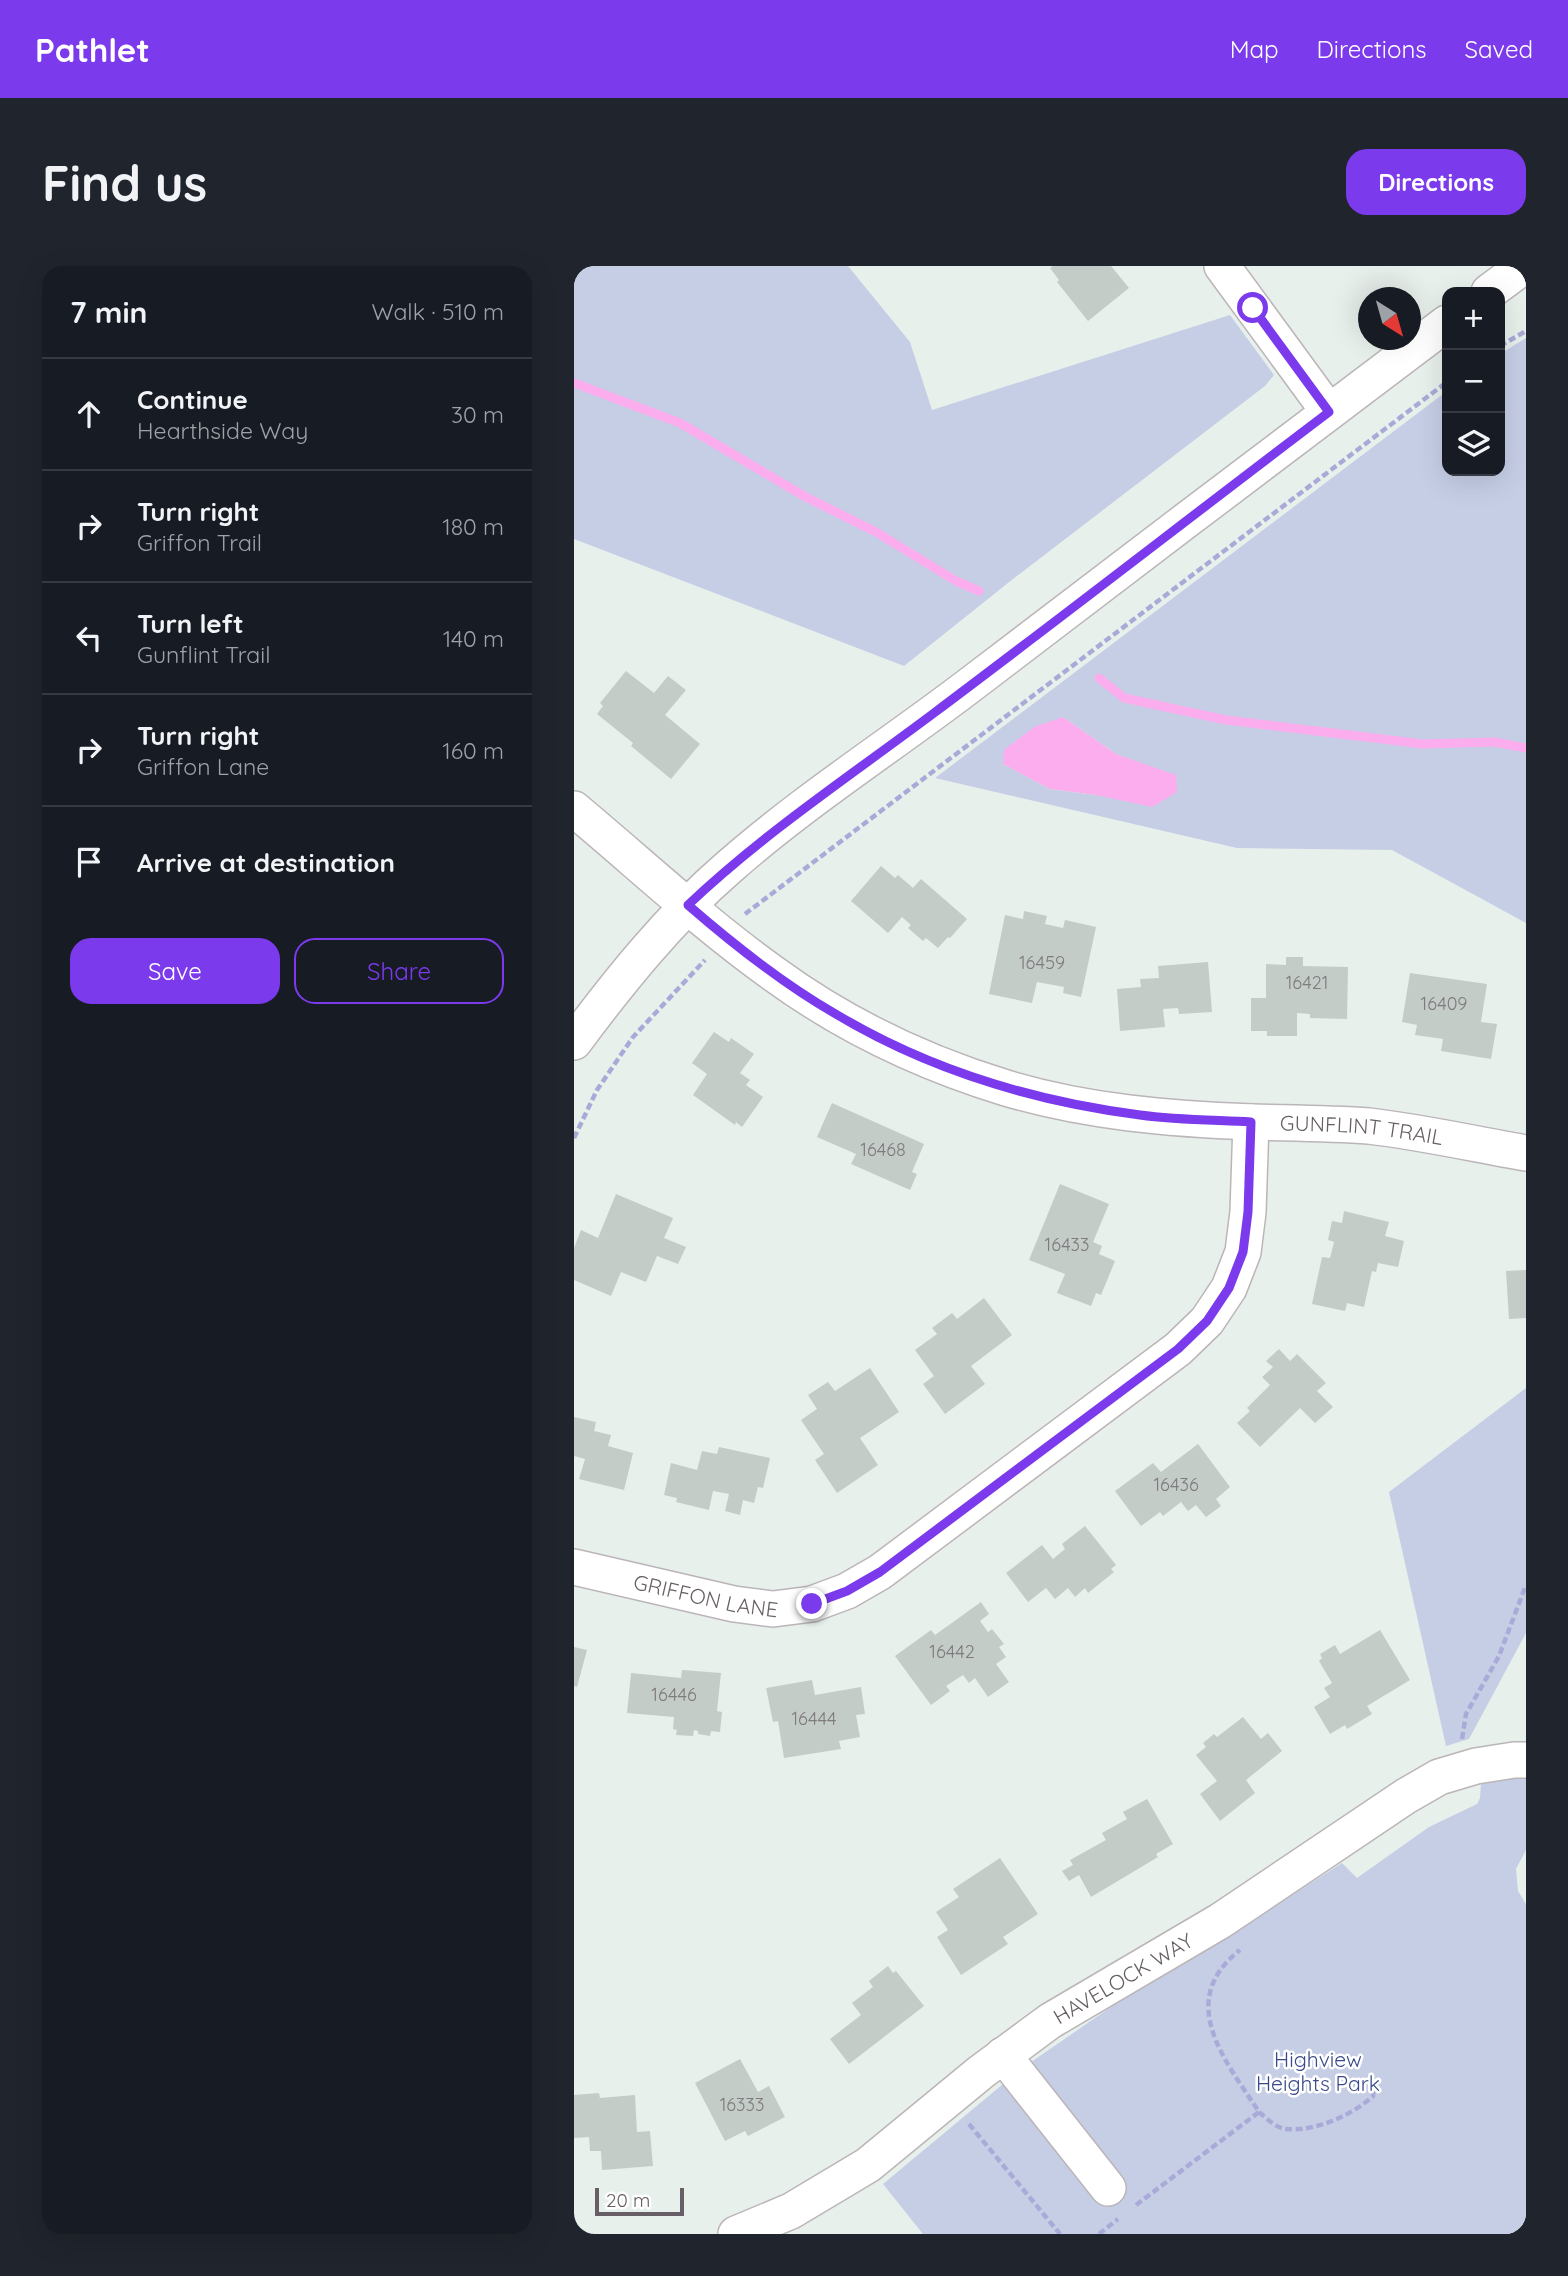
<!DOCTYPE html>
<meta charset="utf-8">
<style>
body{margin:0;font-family:Quicksand,sans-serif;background:#20242c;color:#f1f3f6}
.controls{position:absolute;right:21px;top:21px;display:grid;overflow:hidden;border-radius:14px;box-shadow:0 7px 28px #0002}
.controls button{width:63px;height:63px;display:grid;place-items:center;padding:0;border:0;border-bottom:2px solid #363941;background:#171b24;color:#f1f3f6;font:35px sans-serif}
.compass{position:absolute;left:784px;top:21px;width:63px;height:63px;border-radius:50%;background:#171b24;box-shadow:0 7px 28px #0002;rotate:143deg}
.scale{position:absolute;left:21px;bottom:18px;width:89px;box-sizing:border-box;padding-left:7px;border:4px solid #675f65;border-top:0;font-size:19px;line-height:24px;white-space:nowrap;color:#675f65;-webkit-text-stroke:5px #fff;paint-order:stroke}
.stop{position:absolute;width:21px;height:21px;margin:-16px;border:5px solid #7c3aed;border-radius:50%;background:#fff}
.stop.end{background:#7c3aed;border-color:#fff;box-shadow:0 2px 7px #0008}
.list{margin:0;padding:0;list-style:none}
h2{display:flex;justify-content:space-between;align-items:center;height:91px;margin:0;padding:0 28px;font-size:30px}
h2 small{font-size:23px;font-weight:400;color:#9ea1a6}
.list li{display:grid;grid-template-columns:46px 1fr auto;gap:21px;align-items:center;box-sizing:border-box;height:112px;padding:0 28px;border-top:2px solid #363941}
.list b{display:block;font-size:26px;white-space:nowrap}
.list p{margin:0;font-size:23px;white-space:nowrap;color:#9ea1a6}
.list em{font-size:23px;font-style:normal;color:#9ea1a6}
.actions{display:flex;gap:14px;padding:21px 28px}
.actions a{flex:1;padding:16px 0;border:2px solid #7c3aed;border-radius:21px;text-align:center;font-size:24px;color:#7c3aed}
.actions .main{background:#7c3aed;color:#fff}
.icon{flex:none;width:38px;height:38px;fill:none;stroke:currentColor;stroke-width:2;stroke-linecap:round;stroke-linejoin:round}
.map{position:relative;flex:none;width:952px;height:1968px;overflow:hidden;border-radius:21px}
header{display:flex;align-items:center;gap:42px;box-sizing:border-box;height:98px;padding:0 35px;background:#7c3aed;color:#fff}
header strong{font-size:33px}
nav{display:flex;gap:38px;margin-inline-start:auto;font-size:24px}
.intro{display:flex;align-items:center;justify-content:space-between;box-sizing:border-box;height:168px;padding:0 42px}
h1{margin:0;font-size:49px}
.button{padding:18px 32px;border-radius:21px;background:#7c3aed;color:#fff;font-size:24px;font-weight:700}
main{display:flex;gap:42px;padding:0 42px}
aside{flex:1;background:#171b24;border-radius:21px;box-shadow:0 7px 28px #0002}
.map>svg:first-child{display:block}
.green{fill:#c6cee6;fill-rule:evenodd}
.water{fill:#fbaded}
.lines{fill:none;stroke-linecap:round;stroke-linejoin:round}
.stream{stroke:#fbaded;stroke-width:9}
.building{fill:#c4ccc7}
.minor-casing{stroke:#bbb5b9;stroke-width:38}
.path{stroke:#aaaad8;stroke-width:4.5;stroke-dasharray:7 3.5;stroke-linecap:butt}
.minor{stroke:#fff;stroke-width:35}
.route{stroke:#7c3aed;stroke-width:9}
.labels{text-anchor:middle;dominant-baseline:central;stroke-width:5;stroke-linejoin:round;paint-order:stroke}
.number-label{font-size:18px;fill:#7e7a7e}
.street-label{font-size:21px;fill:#675f65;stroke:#fff}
.park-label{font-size:21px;fill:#3b4b8a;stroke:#fff}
</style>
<header>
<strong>Pathlet</strong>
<nav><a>Map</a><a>Directions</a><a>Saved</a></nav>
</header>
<div class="intro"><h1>Find us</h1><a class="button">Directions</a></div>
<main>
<aside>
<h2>7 min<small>Walk · 510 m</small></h2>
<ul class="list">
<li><svg class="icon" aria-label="ahead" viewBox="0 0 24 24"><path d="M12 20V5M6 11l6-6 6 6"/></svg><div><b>Continue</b><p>Hearthside Way</p></div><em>30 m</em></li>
<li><svg class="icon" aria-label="right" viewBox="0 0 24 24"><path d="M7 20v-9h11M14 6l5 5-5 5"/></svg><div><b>Turn right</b><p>Griffon Trail</p></div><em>180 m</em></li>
<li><svg class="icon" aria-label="left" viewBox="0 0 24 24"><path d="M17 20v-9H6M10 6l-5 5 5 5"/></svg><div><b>Turn left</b><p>Gunflint Trail</p></div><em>140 m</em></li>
<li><svg class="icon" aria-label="right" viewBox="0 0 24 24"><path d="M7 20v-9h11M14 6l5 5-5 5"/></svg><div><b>Turn right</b><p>Griffon Lane</p></div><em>160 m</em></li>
<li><svg class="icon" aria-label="arrive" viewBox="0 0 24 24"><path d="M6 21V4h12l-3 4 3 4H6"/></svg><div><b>Arrive at destination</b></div></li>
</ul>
<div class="actions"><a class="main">Save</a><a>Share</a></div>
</aside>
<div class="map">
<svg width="952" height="1968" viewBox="0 0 952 1968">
<rect width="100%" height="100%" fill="#e8f0ec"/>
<g class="green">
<polygon points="0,0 274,0 336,76 358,144 656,49 700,109 691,120 439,313 330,400 0,273"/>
<path d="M952,72v585l-134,-73 -155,-2 -302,-70 512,-387v80h53v-117zM489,451l53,37 26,10 -46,31 -46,-6 -47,-25z"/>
<polygon points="952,1122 952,1367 895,1473 872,1480 815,1226"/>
<polygon points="941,1511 952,1512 952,1584 942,1603 944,1625 952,1638 952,1968 349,1968 309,1918 447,1803 550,1732 667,1662 768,1597 783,1612 855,1561 903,1538 906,1532 907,1517"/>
</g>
<polygon class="water" points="489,451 542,488 602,509 603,526 578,541 522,529 476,523 429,498 430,484 460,461"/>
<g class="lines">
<g class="stream">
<polyline points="0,117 106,157 230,230 302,266 382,315 405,325"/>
<polyline points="525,412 550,432 652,454 849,478 921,476 952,482"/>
</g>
</g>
<g class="building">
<polygon points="479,0 537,0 555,22 514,55 483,16 485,14 476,2"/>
<polygon points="52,405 80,427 94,410 112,424 91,449 126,478 97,513 57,480 59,477 23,448 29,440 26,437"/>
<polygon points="307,600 321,612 324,609 339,622 347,613 393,653 376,672 374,671 364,682 352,672 349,675 334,662 337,659 328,651 314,667 277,635"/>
<polygon points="450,645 473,650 471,658 489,662 491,654 522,661 507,731 489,727 490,721 463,716 458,737 415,728 431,649 449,653"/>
<polygon points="712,691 729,691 729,700 774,701 773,753 736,752 736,748 723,747 723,770 693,770 693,765 677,765 677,732 692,732 692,698 712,699"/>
<polygon points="634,696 638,746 605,748 604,742 589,743 591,761 546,765 543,723 567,721 566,713 585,712 584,700"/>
<polygon points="836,707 913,718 907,756 923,758 917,793 867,785 869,773 841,769 843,759 828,756"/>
<polygon points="140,766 155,776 157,772 180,788 166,807 176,814 172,819 189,831 168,861 162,856 161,859 119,829 133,808 118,797"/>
<polygon points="258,837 350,878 338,906 343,908 336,924 277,898 282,888 243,871"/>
<polygon points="486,918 535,938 519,976 528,980 525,988 541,995 527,1029 522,1027 517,1040 483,1027 491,1008 455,994"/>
<polygon points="42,928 99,952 90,972 112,981 104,998 83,990 72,1016 47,1006 37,1030 0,1014 0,982 7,964 24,972"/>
<polygon points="770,945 815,956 811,970 830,975 824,1001 804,997 802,1006 798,1005 790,1041 773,1037 771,1045 738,1038 748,991 756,992 760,976 754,974 758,955 768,957"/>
<polygon points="952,1004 952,1052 935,1053 932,1005"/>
<polygon points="410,1032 438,1069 397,1100 411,1118 371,1148 349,1118 360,1110 341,1084 363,1068 358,1062 378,1047 383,1053"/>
<polygon points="705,1083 716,1095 723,1088 752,1117 743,1125 759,1141 741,1157 726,1142 686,1181 663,1157 676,1145 673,1142 696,1119 688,1111 699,1101 692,1095"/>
<polygon points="296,1102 325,1146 286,1172 304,1199 263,1227 241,1194 250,1188 227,1154 243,1143 234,1129 254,1116 261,1125"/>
<polygon points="0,1151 22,1156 20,1165 37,1169 34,1180 59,1187 50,1224 5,1213 11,1193 0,1190"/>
<polygon points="624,1178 656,1221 642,1233 647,1240 632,1251 622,1239 614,1245 607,1236 589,1250 586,1246 567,1260 541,1225 579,1197 587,1206"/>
<polygon points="145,1181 196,1192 189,1222 184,1221 180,1237 169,1234 166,1249 151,1245 155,1228 139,1225 135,1244 102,1236 103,1232 90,1229 97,1197 123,1204 128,1185 143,1188"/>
<polygon points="511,1260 542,1299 537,1303 540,1306 514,1327 511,1322 501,1331 494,1322 481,1333 472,1322 454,1336 432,1307 468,1279 479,1293 491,1283 488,1278"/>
<polygon points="407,1336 415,1348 406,1355 414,1366 418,1363 430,1378 425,1381 432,1391 422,1398 435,1416 414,1431 401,1412 395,1417 389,1409 372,1420 376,1425 357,1439 321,1390 357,1364 361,1369"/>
<polygon points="806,1364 836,1414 793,1440 798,1448 773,1463 771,1459 756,1468 740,1441 756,1431 750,1422 758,1417 745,1395 748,1392 746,1388 761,1379 766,1388"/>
<polygon points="0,1381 13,1384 3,1421 0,1420"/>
<polygon points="108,1404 147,1407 143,1445 148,1446 146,1466 137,1465 136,1470 124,1468 124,1465 120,1464 119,1470 102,1469 103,1464 99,1463 100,1451 53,1447 57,1407 107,1412"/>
<polygon points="238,1414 241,1429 287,1421 291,1448 282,1449 286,1471 265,1475 267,1483 210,1492 204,1455 199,1456 192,1422"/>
<polygon points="669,1451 687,1473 694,1467 708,1485 672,1514 681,1527 646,1555 626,1528 643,1515 622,1489 632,1481 629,1477 640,1468 643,1471"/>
<polygon points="573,1533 599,1578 582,1588 584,1591 517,1631 505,1609 495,1615 488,1605 499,1599 496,1594 532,1574 528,1567 553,1553 549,1546"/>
<polygon points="426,1592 464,1648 429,1671 434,1678 387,1709 363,1671 374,1664 362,1646 385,1631 379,1623"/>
<polygon points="314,1700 319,1707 322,1705 350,1740 275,1798 256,1773 287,1749 278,1737 299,1721 295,1715"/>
<polygon points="166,1793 184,1826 195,1820 211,1851 174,1870 171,1865 151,1875 121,1817"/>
<polygon points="25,1827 26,1832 61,1829 63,1866 76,1865 79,1900 28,1904 27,1885 16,1885 15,1871 0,1872 0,1829"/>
</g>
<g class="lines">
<g class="minor-casing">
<g id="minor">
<polyline points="648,0 755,146"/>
<polyline points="915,26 950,0"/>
<path id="s1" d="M0,543c66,55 130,115 200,165 70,51 150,89 232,114 80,24 164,31 247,34 38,1 77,1 116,4 52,6 105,18 157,27"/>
<path d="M0,776c46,-62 97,-125 155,-175 75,-66 161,-121 241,-182 159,-121 317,-242 477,-362"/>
<path id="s2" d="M0,1301l160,37 39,5 39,-5 35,-13 33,-19 298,-223 29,-28 22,-33 14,-36 5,-40 3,-90"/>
<polyline points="429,1789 534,1922"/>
<path id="s3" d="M162,1968l55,-23 77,-46 113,-93 69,-51 170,-100 186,-125 33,-19 37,-11 38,-6h12"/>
</g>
</g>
<g class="path">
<polyline points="926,80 952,65"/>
<polyline points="171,648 873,116"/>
<polyline points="0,872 23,824 59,771 131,694"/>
<polyline points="888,1473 892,1448 925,1390 952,1319"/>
<path d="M685,1846c7,6 17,16 27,17 28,3 67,-14 87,-33l1,-15"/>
<polyline points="395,1858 486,1968"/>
<path d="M562,1939l123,-93c-34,-52 -84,-111 -19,-162"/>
<polyline points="525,1968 544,1953"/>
</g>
<use href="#minor" class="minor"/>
</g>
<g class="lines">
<path class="route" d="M238,1338l35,-13 33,-19 298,-223 29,-28 22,-33 14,-36 5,-40 3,-90c-37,-2 -74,-2 -111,-7 -108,-14 -213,-46 -306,-102 -52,-30 -100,-68 -146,-108 76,-72 162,-129 246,-192 132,-99 263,-201 395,-301l-76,-104"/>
</g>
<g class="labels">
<g class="number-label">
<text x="468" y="696">16459</text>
<text x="733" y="716">16421</text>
<text x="870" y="737">16409</text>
<text x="309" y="883">16468</text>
<text x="493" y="978">16433</text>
<text x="602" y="1218">16436</text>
<text x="378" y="1385">16442</text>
<text x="100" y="1428">16446</text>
<text x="240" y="1452">16444</text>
<text x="168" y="1838">16333</text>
</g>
<g class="street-label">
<text stroke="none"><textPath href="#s1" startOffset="878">GUNFLINT TRAIL</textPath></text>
<text stroke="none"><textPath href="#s2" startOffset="135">GRIFFON LANE</textPath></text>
<text stroke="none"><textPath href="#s3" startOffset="466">HAVELOCK WAY</textPath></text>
</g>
<g class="park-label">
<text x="744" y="1793">Highview<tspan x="744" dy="24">Heights Park</tspan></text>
</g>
</g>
</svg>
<div class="controls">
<button>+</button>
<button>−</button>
<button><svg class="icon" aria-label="layers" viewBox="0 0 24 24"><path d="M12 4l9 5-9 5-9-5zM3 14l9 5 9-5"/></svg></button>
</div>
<svg class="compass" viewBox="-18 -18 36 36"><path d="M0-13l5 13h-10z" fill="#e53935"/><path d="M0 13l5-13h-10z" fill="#9ea1a6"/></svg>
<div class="scale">20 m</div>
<div class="stop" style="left:679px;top:42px"></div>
<div class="stop end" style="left:238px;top:1338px"></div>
</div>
</main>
